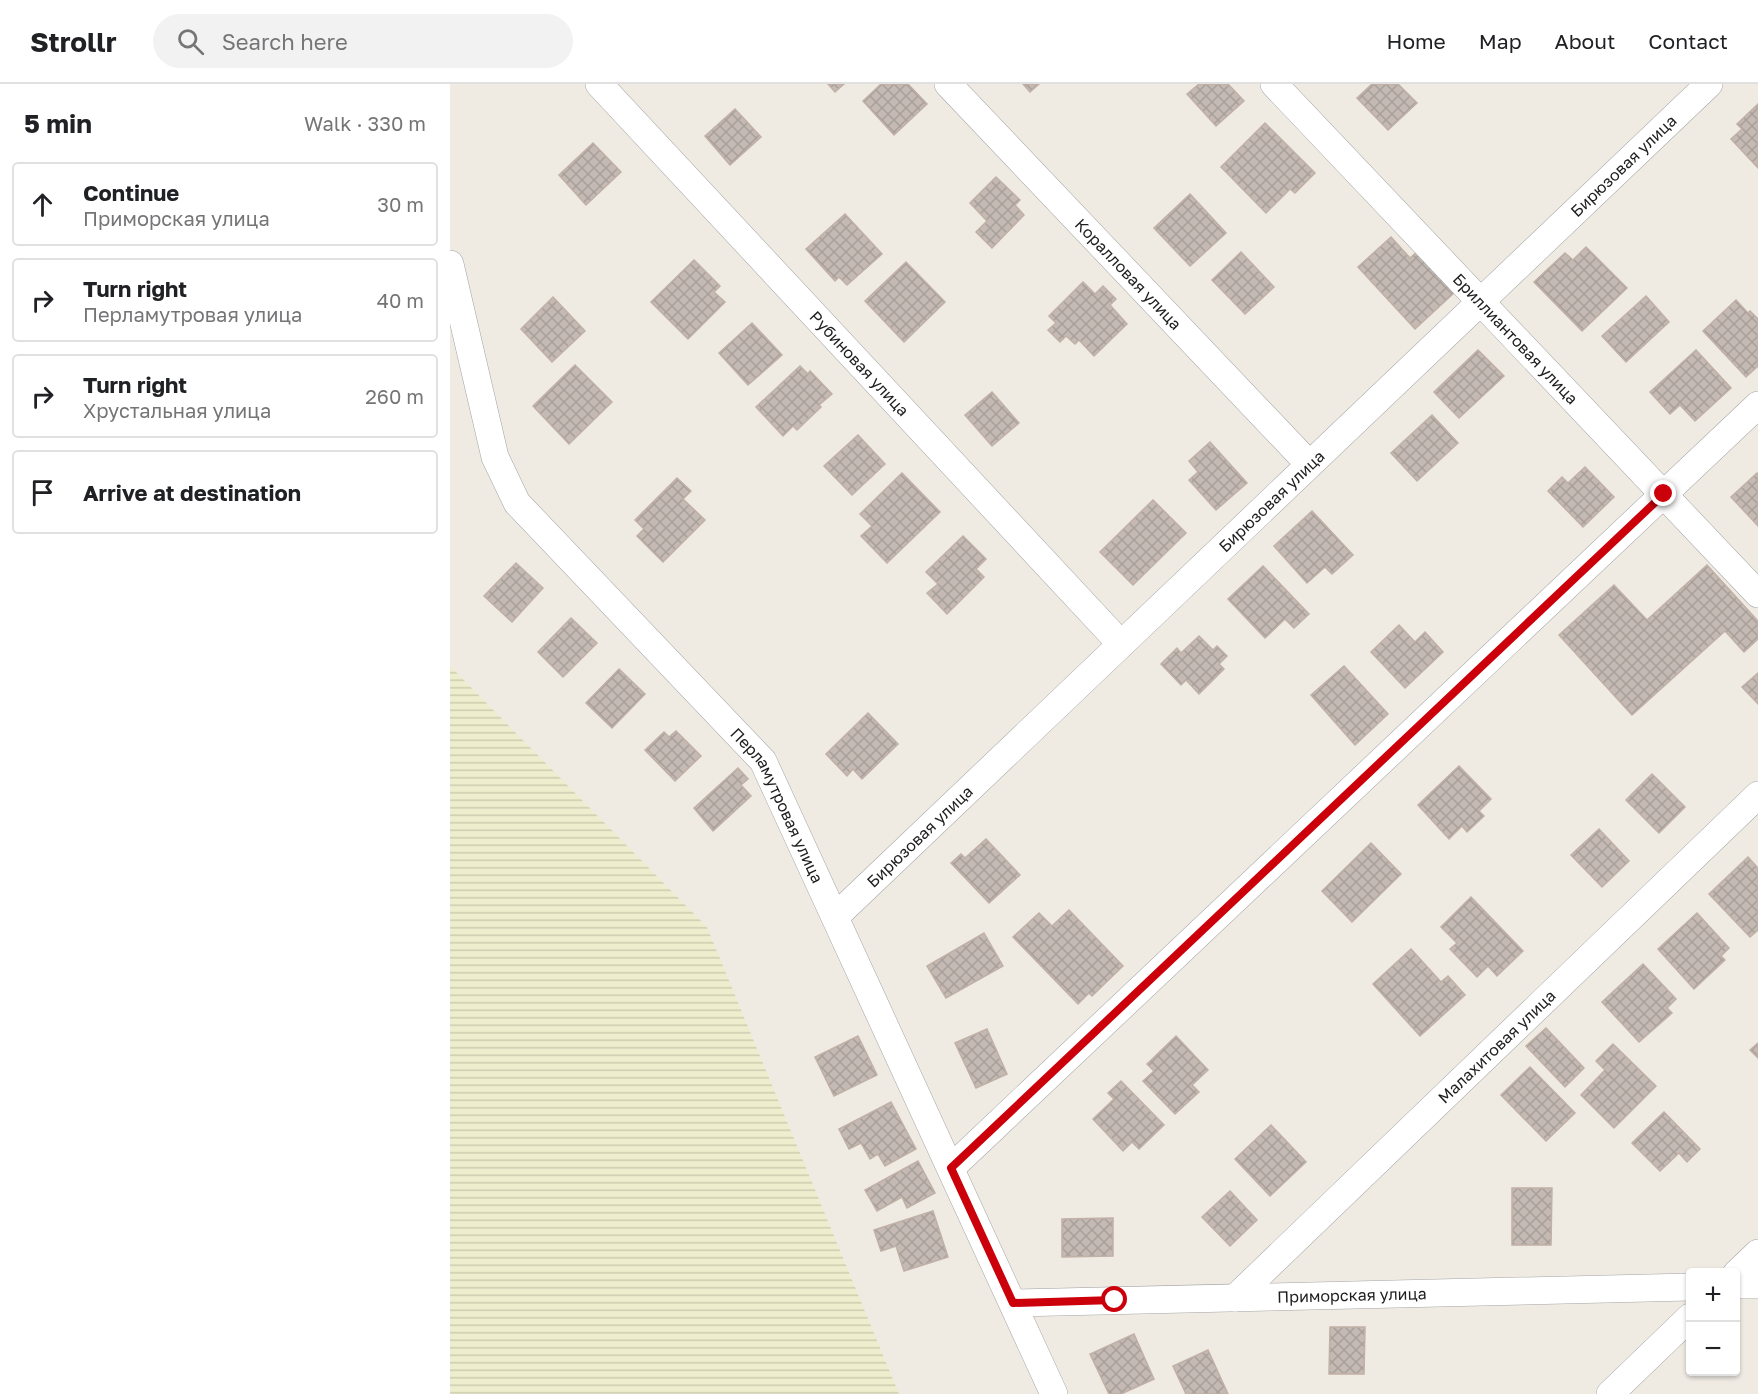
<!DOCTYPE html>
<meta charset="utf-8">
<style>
body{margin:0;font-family:"Golos Text",sans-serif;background:#f2f2f2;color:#202124}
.controls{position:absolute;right:18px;bottom:18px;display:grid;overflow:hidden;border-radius:6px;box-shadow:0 2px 4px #0004}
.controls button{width:54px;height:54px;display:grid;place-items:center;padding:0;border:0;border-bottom:2px solid #e0e0e0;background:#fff;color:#202124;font:30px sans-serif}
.stop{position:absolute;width:18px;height:18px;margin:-14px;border:4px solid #cc000a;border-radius:50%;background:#fff}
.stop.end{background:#cc000a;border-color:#fff;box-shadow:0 2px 6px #0008}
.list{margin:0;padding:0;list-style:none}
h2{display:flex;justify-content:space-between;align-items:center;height:78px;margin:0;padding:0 24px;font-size:26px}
h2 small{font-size:20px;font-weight:400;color:#757577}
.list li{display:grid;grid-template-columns:39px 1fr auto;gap:18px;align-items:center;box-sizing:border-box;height:84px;margin:0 12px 12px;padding:0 12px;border:2px solid #e0e0e0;border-radius:6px}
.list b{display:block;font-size:22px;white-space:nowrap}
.list p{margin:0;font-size:20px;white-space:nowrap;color:#757577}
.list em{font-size:20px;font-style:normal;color:#757577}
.icon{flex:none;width:33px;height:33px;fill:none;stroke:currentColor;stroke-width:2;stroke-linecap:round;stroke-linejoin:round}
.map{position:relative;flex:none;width:1308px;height:1310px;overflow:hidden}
header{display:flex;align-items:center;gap:36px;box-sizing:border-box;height:84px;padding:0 30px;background:#fff;border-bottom:2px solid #e0e0e0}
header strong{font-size:28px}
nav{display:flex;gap:33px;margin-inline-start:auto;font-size:21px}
.search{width:420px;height:54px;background:#f2f2f2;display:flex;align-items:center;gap:15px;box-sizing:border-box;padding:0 21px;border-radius:33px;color:#757577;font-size:22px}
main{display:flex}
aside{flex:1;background:#fff}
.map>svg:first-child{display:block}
.farmland{fill:url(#farmland-rules)}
.building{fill:url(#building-cross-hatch);stroke:#c1b0a5;stroke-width:1.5}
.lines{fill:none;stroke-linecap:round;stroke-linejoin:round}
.street-casing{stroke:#a5a5a5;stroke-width:28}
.street{stroke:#fff;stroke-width:27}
.route{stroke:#cc000a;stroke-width:8}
.labels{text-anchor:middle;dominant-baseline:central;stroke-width:4.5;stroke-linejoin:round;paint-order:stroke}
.street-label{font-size:16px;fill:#1e1e1e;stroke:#fff}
</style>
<header>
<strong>Strollr</strong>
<div class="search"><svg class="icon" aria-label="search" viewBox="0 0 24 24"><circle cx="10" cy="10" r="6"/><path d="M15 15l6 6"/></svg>Search here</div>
<nav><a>Home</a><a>Map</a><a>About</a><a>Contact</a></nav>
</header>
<main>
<aside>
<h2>5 min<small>Walk · 330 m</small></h2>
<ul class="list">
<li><svg class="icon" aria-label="ahead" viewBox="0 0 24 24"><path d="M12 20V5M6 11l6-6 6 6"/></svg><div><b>Continue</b><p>Приморская улица</p></div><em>30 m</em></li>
<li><svg class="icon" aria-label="right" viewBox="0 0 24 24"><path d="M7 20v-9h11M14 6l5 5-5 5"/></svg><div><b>Turn right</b><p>Перламутровая улица</p></div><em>40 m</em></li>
<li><svg class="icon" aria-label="right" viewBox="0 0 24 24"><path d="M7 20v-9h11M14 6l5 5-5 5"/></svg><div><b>Turn right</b><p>Хрустальная улица</p></div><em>260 m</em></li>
<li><svg class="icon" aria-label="arrive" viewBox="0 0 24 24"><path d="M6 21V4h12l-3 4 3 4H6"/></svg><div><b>Arrive at destination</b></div></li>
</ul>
</aside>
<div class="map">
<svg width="1308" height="1310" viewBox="0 0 1308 1310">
<defs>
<pattern id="farmland-rules" width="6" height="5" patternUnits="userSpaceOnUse" patternTransform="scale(1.5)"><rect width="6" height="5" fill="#eeeece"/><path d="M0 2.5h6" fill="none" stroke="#ccccb0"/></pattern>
<pattern id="building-cross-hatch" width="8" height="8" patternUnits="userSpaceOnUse" patternTransform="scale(1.5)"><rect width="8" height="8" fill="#c4bab3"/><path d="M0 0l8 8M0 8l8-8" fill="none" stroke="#a89f9a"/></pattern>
</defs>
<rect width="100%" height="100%" fill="#efebe3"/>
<polygon class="farmland" points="0,582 257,843 449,1310 0,1310"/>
<g class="building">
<polygon points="378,0 394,0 385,8"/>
<polygon points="431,0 458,0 477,20 444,51 413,17"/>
<polygon points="573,0 589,0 580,8"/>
<polygon points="749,0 778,0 794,17 766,42 737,10"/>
<polygon points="922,0 948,0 967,19 938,46 907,14"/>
<polygon points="1308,20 1308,84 1281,55 1292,45 1287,40"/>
<polygon points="285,25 311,53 280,81 255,52"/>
<polygon points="815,39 865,89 845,109 840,105 816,129 771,83"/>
<polygon points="143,59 171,88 136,121 109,91"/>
<polygon points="546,93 570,116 565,121 574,131 542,164 526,148 537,137 520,119"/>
<polygon points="740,110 776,149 740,182 704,144"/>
<polygon points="395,130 432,170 397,201 389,193 385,197 356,165"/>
<polygon points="941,153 960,174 968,167 1005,208 965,245 908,183"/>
<polygon points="1136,163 1177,204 1132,247 1084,198 1115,169 1123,176"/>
<polygon points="791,168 824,203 795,230 762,196"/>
<polygon points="244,176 270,202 264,208 275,218 238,255 201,218"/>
<polygon points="456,178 495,218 454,258 415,217"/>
<polygon points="633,198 645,210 653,202 666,215 660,221 677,240 644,272 629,256 625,260 616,252 610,258 598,246 606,239 599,232"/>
<polygon points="1196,212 1219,238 1176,278 1152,252"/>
<polygon points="103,213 135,247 102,278 71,245"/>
<polygon points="1286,216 1298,229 1300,227 1308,235 1308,282 1296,293 1253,247"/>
<polygon points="302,239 332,271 298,301 269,269"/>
<polygon points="1028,266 1054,292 1009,334 984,308"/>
<polygon points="1246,266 1281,304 1245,337 1230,321 1220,330 1200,308"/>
<polygon points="125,281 162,318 119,360 83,322"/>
<polygon points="350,282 358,290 360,287 382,310 369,321 371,323 347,346 343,342 333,352 306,323"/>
<polygon points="542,308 569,339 542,362 515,331"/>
<polygon points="982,331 1008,359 967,397 941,369"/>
<polygon points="408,351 435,380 402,411 374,382"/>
<polygon points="760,358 797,399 766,426 739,396 748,388 739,377"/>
<polygon points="1135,383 1164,413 1133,443 1098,407 1112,393 1118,399"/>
<polygon points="452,389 490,428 437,479 411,452 422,442 410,430"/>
<polygon points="1307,389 1308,390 1308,442 1281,413"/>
<polygon points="227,394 241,407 233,415 255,436 213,478 187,452 194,445 185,436"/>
<polygon points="703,416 736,449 683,501 650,468"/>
<polygon points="862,427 903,471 882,490 875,483 857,499 824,462"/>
<polygon points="513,452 536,475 526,485 534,493 497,530 477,509 488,500 476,488"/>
<polygon points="66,479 93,504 62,538 34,512"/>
<polygon points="1257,481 1308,537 1308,555 1294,568 1275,547 1182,631 1109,551 1164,501 1197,536"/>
<polygon points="813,482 859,530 844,544 835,535 815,554 778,515"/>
<polygon points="121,534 147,559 113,593 88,568"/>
<polygon points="949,541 965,558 975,548 993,568 955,604 921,568"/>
<polygon points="749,552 763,566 767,562 777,572 769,580 774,585 749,610 736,596 731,601 711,580 727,564 731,569"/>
<polygon points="894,582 938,630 905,661 861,611"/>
<polygon points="169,585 195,610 162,644 136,619"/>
<polygon points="1308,589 1308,620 1292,603"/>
<polygon points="418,629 448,660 412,695 403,685 397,692 376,670"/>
<polygon points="226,647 251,672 225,697 195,666 214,648 219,653"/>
<polygon points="1009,682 1041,715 1029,727 1034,732 1017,748 1012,742 999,755 968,721"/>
<polygon points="288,684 298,695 291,701 301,712 263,747 244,724"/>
<polygon points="1202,690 1235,723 1209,749 1176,716"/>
<polygon points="1149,745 1179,777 1152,803 1121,771"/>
<polygon points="536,755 570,791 539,819 501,779 511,770 515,774"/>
<polygon points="921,759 951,790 902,838 872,807"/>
<polygon points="1298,773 1308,784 1308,846 1300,853 1259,810"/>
<polygon points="1021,813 1073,867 1047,892 1038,882 1027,893 1000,865 1007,859 991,843"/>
<polygon points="619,826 673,882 642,912 639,909 628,920 563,853 589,829 602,842"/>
<polygon points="1247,829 1279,864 1271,872 1275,876 1244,905 1208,865"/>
<polygon points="534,849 553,882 496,914 477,882"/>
<polygon points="961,865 991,898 998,892 1015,911 970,952 923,900"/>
<polygon points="1193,880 1226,915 1217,924 1222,929 1189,958 1152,918"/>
<polygon points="1096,944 1134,984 1115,1003 1076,962"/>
<polygon points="537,945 557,990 526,1004 505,959"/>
<polygon points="408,952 427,991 384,1012 365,973"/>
<polygon points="726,952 758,986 742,1001 749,1008 725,1030 693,997 704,987 697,980"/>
<polygon points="1308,959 1308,974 1300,966"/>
<polygon points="1163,960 1206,1002 1164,1044 1131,1011 1155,986 1146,977"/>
<polygon points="1080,983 1125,1029 1096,1057 1051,1011"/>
<polygon points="671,997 714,1041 689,1065 682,1058 673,1067 643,1035 664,1015 658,1009"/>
<polygon points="441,1018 466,1065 435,1082 428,1070 420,1075 411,1059 399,1065 389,1045"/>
<polygon points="1214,1028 1250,1065 1237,1078 1229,1069 1210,1087 1182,1059"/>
<polygon points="821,1041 856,1078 820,1112 785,1075"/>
<polygon points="468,1077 485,1109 457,1124 452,1113 427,1127 415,1106"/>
<polygon points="1062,1104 1102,1104 1101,1161 1062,1161"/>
<polygon points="780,1107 807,1136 780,1162 752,1133"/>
<polygon points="483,1127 498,1173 454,1187 446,1162 431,1167 424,1146"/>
<polygon points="663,1134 663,1172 612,1173 612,1135"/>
<polygon points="880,1243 915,1243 914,1290 879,1290"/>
<polygon points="684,1250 704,1295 671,1310 659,1310 640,1270"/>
<polygon points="758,1266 778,1310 736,1310 723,1282"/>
</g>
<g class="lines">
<g class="street-casing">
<g id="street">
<path id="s1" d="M149,0l522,560"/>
<path id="s2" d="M498,0l361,380"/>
<path id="s3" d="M824,0l484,510"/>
<path id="s4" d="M0,180l45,193 22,46 246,258 291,633"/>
<path id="s5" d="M385,833l874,-833"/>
<polyline points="501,1084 1308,321"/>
<polyline points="1286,1190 1308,1169"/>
<polyline points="1286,1201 1308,1201"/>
<path id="s6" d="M785,1214l523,-503"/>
<path id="s7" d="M563,1219l677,-16"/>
<polyline points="1160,1310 1240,1233"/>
</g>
</g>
<use href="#street" class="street"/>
</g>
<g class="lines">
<polyline class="route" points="665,1216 563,1219 501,1084 1214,410"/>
</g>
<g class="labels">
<g class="street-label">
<text stroke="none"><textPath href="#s5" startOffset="1089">Бирюзовая улица</textPath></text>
<text stroke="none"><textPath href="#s2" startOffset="262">Коралловая улица</textPath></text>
<text stroke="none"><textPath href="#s3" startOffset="351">Бриллиантовая улица</textPath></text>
<text stroke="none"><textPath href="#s1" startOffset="382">Рубиновая улица</textPath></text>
<text stroke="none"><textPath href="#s5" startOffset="603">Бирюзовая улица</textPath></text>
<text stroke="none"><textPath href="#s4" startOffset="651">Перламутровая улица</textPath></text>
<text stroke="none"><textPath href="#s5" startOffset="117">Бирюзовая улица</textPath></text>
<text stroke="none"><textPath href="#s6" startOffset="363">Малахитовая улица</textPath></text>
<text stroke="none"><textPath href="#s7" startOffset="339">Приморская улица</textPath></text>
</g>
</g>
</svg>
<div class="controls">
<button>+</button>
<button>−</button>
</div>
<div class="stop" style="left:665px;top:1216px"></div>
<div class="stop end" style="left:1214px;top:410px"></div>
</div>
</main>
